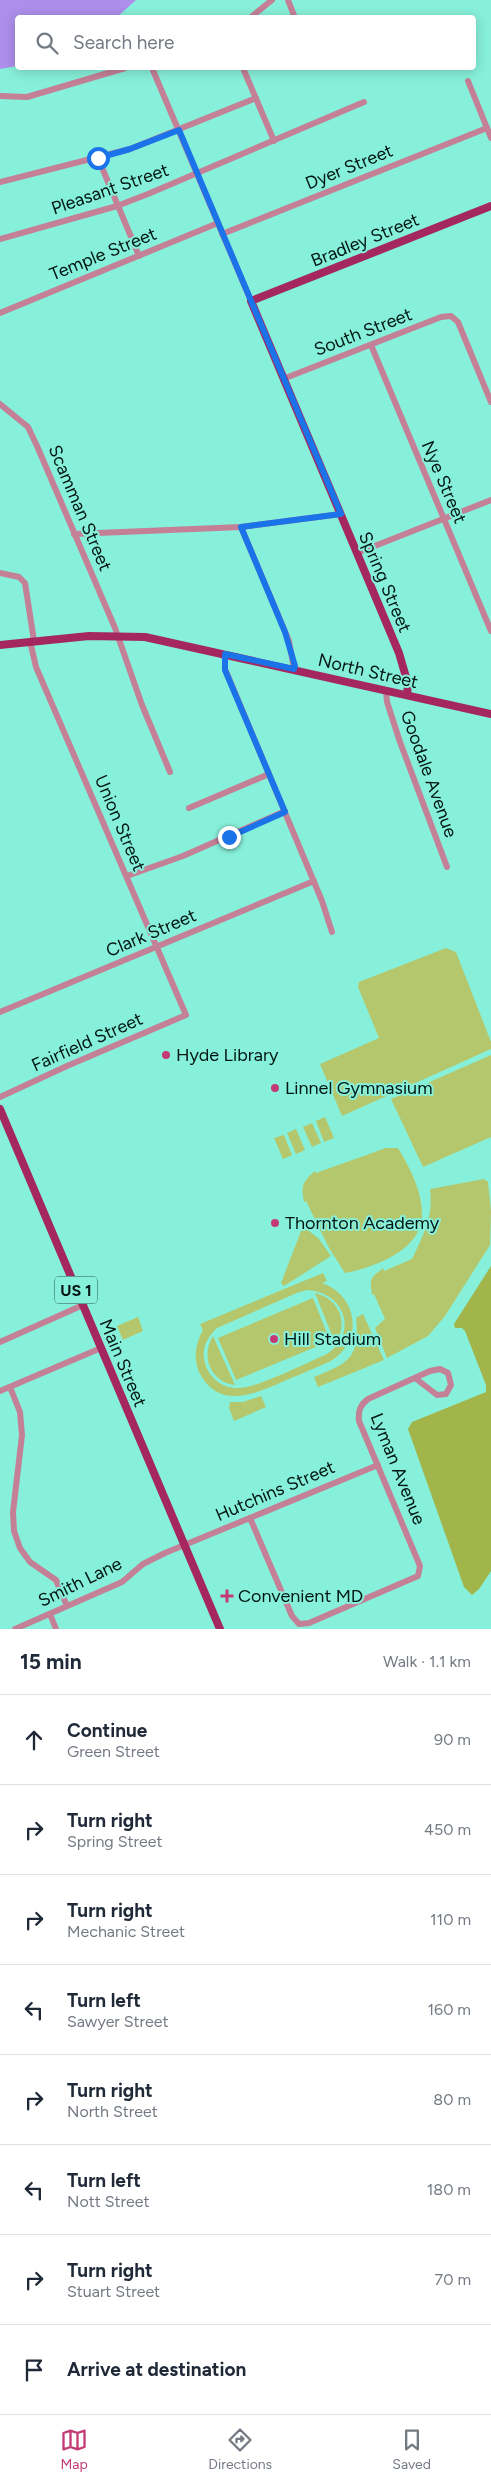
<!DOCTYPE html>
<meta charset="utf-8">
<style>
body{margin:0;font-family:Figtree,sans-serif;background:#f6f6f7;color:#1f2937}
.stop{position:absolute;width:15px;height:15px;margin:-11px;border:4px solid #1a73e8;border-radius:50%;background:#fff}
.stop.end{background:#1a73e8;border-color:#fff;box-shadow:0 1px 5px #0008}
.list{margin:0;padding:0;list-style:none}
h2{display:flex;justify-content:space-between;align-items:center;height:65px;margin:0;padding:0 20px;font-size:21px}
h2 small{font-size:16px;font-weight:400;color:#747a83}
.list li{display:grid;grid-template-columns:32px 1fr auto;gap:15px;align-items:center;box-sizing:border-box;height:90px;padding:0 20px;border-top:1px solid #e0e1e3}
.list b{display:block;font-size:19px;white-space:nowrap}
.list p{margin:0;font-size:16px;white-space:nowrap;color:#747a83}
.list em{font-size:16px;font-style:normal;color:#747a83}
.icon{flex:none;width:28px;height:28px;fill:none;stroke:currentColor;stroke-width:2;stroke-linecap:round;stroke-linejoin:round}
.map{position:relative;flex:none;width:491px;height:1629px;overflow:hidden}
.search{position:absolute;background:#fff;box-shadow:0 2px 12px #0003;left:15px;right:15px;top:15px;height:55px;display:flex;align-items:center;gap:12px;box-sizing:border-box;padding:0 18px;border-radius:5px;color:#747a83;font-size:19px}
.sheet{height:785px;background:#fff}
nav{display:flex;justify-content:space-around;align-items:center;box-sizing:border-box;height:70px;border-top:1px solid #e0e1e3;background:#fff;font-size:14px;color:#747a83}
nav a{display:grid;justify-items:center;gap:2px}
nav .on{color:#c33a75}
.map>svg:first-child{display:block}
.green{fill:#b5c76d;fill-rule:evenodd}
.forest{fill:#a2b54a}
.water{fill:#ad8eea}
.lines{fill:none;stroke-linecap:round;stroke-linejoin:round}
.minor{stroke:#c48096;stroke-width:6}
.major{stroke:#a4285f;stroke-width:8}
.route{stroke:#1a73e8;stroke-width:6}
.poi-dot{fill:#c33a75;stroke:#87f0da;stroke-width:2}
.labels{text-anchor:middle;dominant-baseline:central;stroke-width:4;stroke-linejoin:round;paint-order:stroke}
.shield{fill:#87f0da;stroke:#29574e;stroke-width:1}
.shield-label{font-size:16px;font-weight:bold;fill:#011612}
.street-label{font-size:18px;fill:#011612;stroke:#87f0da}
.poi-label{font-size:18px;fill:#011612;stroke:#87f0da;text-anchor:start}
</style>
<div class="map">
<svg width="491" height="1629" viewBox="0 0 491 1629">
<rect width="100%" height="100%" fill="#87f0da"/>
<g class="green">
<polygon points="446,948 456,952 491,1042 491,1049 342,1116 320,1064 379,1038 358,987 359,982"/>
<polygon points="491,1055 491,1137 423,1167 391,1099"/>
<polygon points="325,1117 334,1138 324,1142 316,1121"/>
<polygon points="312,1123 321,1143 312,1147 303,1127"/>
<polygon points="296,1129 305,1150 296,1154 287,1133"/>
<polygon points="284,1135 292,1155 283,1159 274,1138"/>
<path d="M386,1148h12c12,20 25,45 24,69 -2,34 -50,51 -77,56l-16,-25 -23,-47 -2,1c-3,-16 -2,-20 11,-31l1,2z"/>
<path d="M484,1179l4,3 3,29 -1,34 -45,71 -17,20 -41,22 -12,-30 10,-9 -11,-25 -2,1c-2,-18 -3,-15 11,-27l1,3 28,-12c11,-23 22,-44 18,-70z"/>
<polygon points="303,1226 319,1239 331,1256 284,1286 281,1283"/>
<path d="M323,1273l4,8 -5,2c37,13 42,60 7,79 -16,7 -31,13 -47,20 -28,12 -62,28 -82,-8 -7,-14 -5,-30 3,-44l-3,-6zM308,1290c38,3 51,45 17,65 -19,8 -68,33 -86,33 -16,1 -30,-10 -34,-25 -4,-14 2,-26 12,-35l82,-36z"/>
<path d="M315,1293c23,5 35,30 20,50z"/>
<polygon points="313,1298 330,1341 236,1380 218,1338"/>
<path d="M363,1314l21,46 -66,27 -4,-10c35,-14 46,-19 42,-59z"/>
<polygon points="138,1317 143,1331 123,1340 117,1326"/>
<path d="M213,1336l22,49c-24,-3 -35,-28 -22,-49z"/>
<polygon points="261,1396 266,1407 234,1421 229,1408 230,1402 243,1402"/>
</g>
<polygon class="forest" points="491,1266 491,1571 479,1589 472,1595 464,1587 408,1429 412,1422 486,1392 486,1385 465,1331 462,1328 455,1328 454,1324"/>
<polygon class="water" points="0,0 136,0 117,17 18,18 17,66 0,69"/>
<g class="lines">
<g class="minor">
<polyline points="288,0 295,18"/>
<polyline points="250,18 272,0"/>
<polyline points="152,68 251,301"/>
<polyline points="243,68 274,141"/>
<polyline points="468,81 491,138"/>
<polyline points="0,96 27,97 125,68"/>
<polyline points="98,158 139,256"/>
<polyline points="0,182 130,149 256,98"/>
<polyline points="222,234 487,128"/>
<polyline points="0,239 117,206 148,194 364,102"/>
<polyline points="0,313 218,223"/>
<polyline points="371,345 491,631"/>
<polyline points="283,379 441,317 451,316 458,322 491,402"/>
<polyline points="0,404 28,427 37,446 115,628 142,705 170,772"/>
<polyline points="241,527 289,641 294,669"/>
<polyline points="74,534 241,527 341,514"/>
<polyline points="357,553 491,500"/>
<polyline points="0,573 19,577 25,583 34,641"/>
<polyline points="225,654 225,669 322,901 332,932"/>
<polyline points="386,691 387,702 400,742 447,867"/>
<polyline points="189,808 269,774"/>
<polyline points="127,876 183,856 285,811"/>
<polyline points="0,1012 314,881"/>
<polyline points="0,1097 67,1066 186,1015 36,667 30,641"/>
<polyline points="0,1342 83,1305"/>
<polyline points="10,1387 20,1412 22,1435 13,1512 14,1531 20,1548 30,1562 56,1580 67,1606"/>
<polyline points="0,1391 101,1348"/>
<path d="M250,1518l42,98 7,8 10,-1 109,-47 2,-10 -61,-145c-1,-10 1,-16 9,-22l62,-28 10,-2 8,4 3,12 -5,9 -9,1 -22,-17"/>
<polyline points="50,1614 56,1629"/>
<polyline points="15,1629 122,1582 143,1564 165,1553 378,1465"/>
</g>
<g class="major">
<polyline points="0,645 89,636 145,637 491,714"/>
<polyline points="407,695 408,684 399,653 251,301 491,206"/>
<polyline points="0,1109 220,1629"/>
</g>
</g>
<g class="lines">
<polyline class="route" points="98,158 130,149 179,130 341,514 241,527 285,632 295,666 294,669 225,654 225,670 285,812 229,837"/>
</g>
<g class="poi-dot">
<circle cx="166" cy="1055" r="5"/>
<circle cx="275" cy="1088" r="5"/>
<circle cx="275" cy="1223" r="5"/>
<circle cx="274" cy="1339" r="5"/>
<path d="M224.5 1588.5h5v5h5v5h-5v5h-5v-5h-5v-5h5z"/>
</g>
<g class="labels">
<rect class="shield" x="55" y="1276.5" width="42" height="27" rx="4"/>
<g class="shield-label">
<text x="76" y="1290">US 1</text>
</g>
<g class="street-label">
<text transform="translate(349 167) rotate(-22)">Dyer Street</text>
<text transform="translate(110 189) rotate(-19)">Pleasant Street</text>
<text transform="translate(365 240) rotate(-22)">Bradley Street</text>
<text transform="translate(103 254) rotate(-22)">Temple Street</text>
<text transform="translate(363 332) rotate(-21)">South Street</text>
<text transform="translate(444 482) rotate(67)">Nye Street</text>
<text transform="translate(80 508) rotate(67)">Scamman Street</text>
<text transform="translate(385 582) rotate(67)">Spring Street</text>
<text transform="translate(368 671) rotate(13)">North Street</text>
<text transform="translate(429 774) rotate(70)">Goodale Avenue</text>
<text transform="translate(120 823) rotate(67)">Union Street</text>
<text transform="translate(151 933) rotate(-23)">Clark Street</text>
<text transform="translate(87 1042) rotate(-24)">Fairfield Street</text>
<text transform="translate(123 1363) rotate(67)">Main Street</text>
<text transform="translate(398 1469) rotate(68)">Lyman Avenue</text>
<text transform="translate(275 1491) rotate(-23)">Hutchins Street</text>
<text transform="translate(80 1582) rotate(-26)">Smith Lane</text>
</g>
<g class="poi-label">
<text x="176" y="1055">Hyde Library</text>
<text x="285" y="1088">Linnel Gymnasium</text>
<text x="285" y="1223">Thornton Academy</text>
<text x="284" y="1339">Hill Stadium</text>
<text x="238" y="1596">Convenient MD</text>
</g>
</g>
</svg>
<div class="stop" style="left:98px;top:158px"></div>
<div class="stop end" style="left:229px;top:837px"></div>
<div class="search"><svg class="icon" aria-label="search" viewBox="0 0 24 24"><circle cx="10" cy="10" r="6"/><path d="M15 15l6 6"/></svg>Search here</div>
</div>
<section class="sheet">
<h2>15 min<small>Walk · 1.1 km</small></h2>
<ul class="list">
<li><svg class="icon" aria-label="ahead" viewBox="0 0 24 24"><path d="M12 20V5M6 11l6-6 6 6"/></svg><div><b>Continue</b><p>Green Street</p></div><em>90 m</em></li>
<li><svg class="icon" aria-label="right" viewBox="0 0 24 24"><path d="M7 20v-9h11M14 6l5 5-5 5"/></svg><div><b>Turn right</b><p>Spring Street</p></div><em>450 m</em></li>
<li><svg class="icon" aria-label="right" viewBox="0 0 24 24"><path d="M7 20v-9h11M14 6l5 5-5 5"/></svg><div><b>Turn right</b><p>Mechanic Street</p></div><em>110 m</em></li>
<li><svg class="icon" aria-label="left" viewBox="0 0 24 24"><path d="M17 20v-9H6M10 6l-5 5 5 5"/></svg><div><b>Turn left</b><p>Sawyer Street</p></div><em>160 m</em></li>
<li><svg class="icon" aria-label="right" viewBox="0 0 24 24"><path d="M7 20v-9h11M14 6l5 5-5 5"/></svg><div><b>Turn right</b><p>North Street</p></div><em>80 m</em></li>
<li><svg class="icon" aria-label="left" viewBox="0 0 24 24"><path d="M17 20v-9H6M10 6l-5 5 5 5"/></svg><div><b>Turn left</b><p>Nott Street</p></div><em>180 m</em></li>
<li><svg class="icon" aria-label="right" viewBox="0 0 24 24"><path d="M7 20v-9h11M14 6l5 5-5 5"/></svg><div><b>Turn right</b><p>Stuart Street</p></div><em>70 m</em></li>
<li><svg class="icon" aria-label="arrive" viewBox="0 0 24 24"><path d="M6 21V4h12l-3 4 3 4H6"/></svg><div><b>Arrive at destination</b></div></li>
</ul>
</section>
<nav>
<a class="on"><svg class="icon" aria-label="map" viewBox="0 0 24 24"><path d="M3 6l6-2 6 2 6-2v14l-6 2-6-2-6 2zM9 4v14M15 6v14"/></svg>Map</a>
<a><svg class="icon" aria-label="directions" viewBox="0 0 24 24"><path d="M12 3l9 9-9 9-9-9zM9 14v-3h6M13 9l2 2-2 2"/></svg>Directions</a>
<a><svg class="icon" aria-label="saved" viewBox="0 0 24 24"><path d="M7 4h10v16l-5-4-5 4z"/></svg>Saved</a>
</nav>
